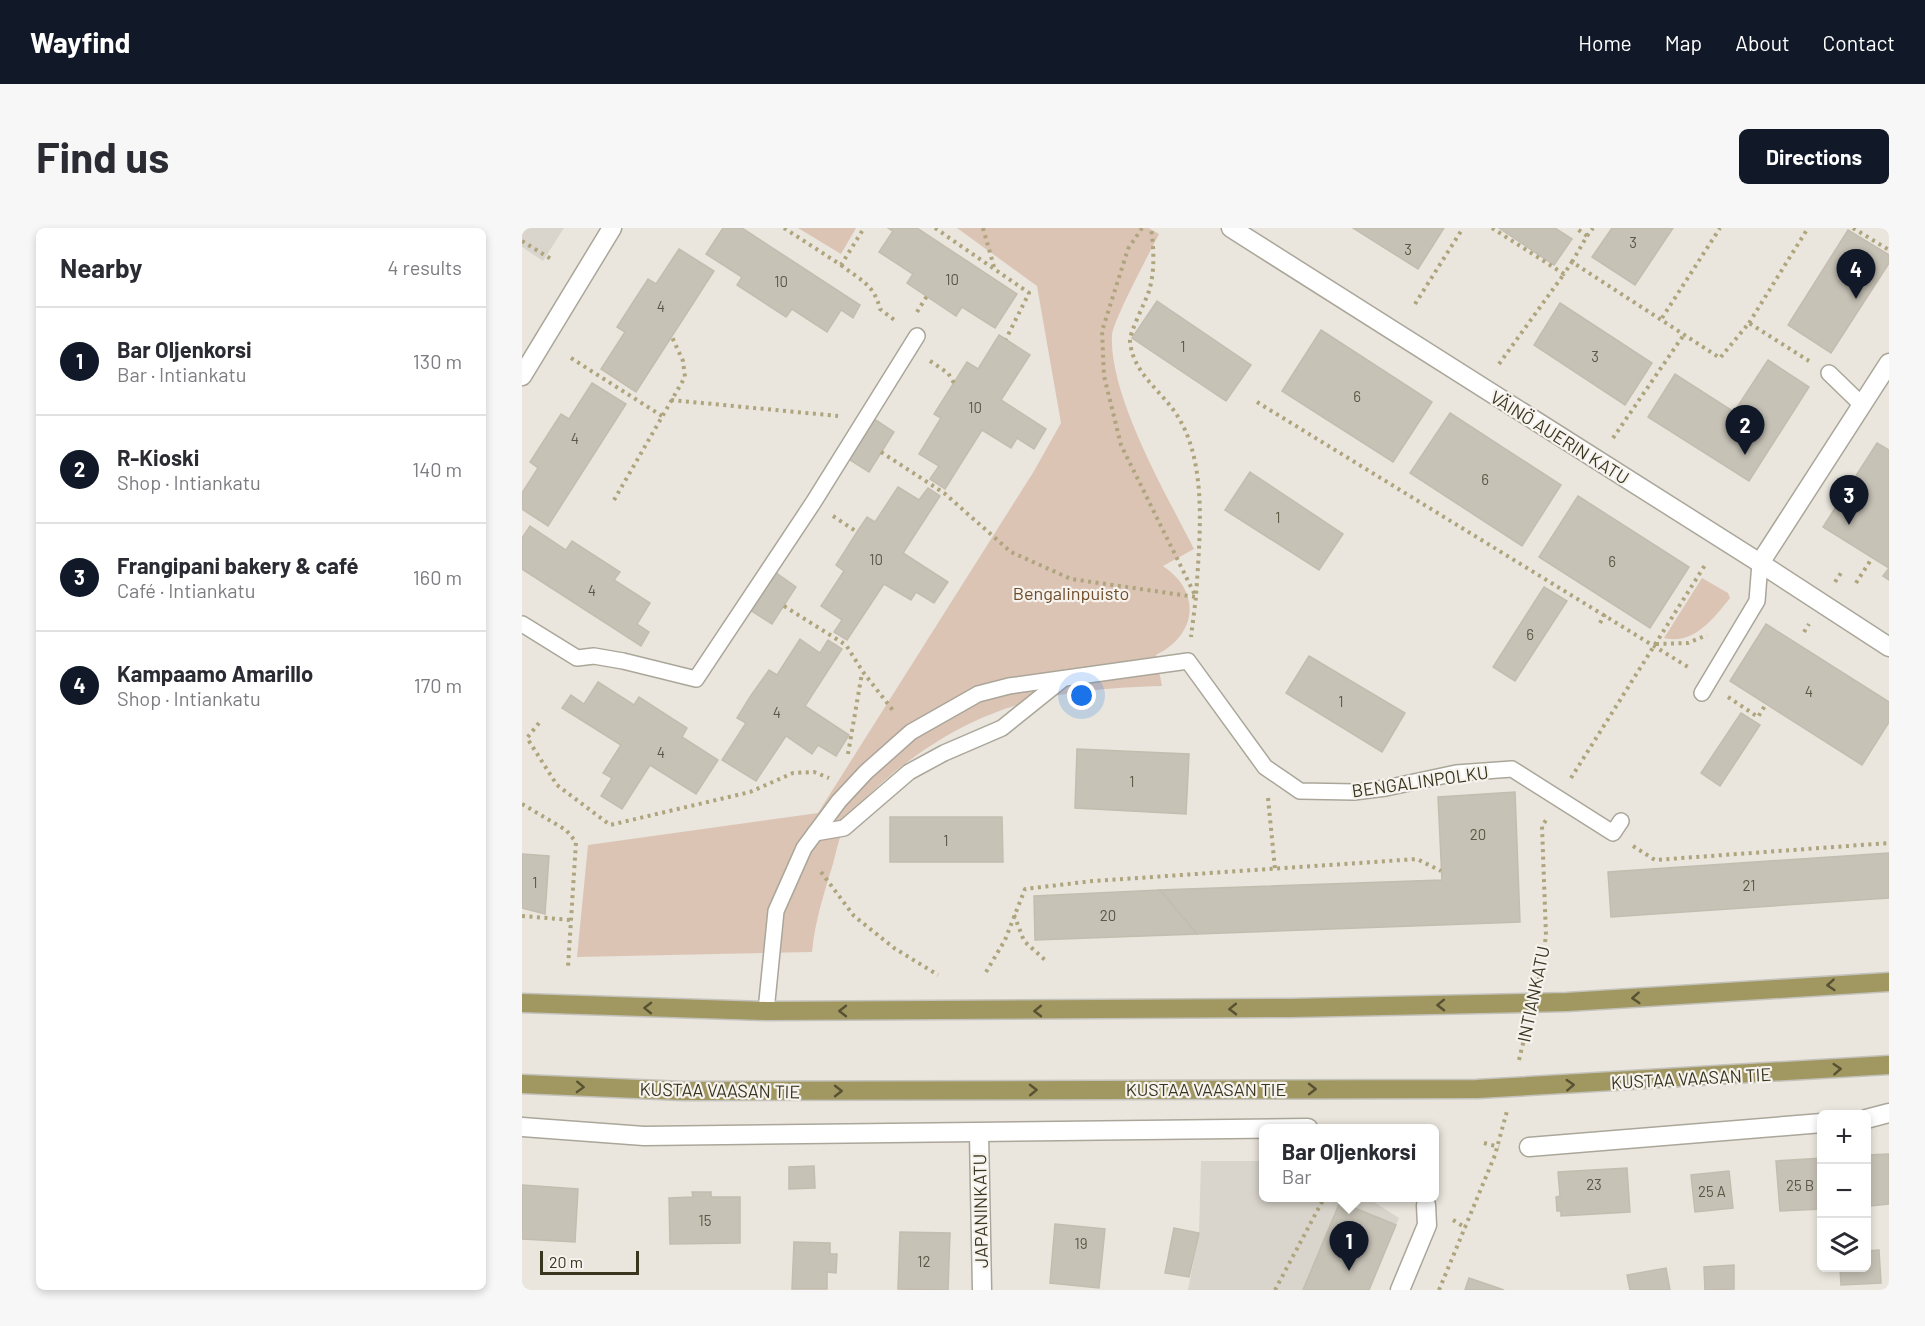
<!DOCTYPE html>
<meta charset="utf-8">
<style>
body{margin:0;font-family:Barlow,sans-serif;background:#f7f7f7;color:#2b2b33}
.controls{position:absolute;right:18px;bottom:18px;display:grid;overflow:hidden;border-radius:9px;box-shadow:0 3px 9px #0003}
.controls button{width:54px;height:54px;display:grid;place-items:center;padding:0;border:0;border-bottom:2px solid #e1e1e2;background:#fff;color:#2b2b33;font:30px sans-serif}
.scale{position:absolute;left:18px;bottom:15px;width:99px;box-sizing:border-box;padding-left:6px;border:3px solid #39351f;border-top:0;font-size:16px;line-height:21px;white-space:nowrap;color:#39351f;-webkit-text-stroke:4px #f6f3ee;paint-order:stroke}
.you{position:absolute;left:560px;top:468px;width:21px;height:21px;margin:-15px;border:4px solid #fff;border-radius:50%;background:#1a73e8;box-shadow:0 0 0 9px #1a73e833}
.badge{display:grid;place-items:center;width:39px;height:39px;border-radius:50%;background:#111827;color:#fff;font-size:20px;font-weight:700}
.pin{position:absolute;translate:-50% -50px;filter:drop-shadow(0 2px 3px #0008)}
.pin::after{content:'';position:absolute;top:32px;width:21px;height:18px;background:inherit;clip-path:polygon(0 0,100% 0,50% 100%)}
.popup{position:absolute;left:737px;top:896px;width:180px;height:78px;box-sizing:border-box;display:grid;place-content:center;border-radius:9px;background:#fff;filter:drop-shadow(0 2px 4px #0005);font-size:20px;white-space:nowrap;color:#7c7c81}
.popup b{font-size:22px;color:#2b2b33}
.popup::after{content:'';position:absolute;left:50%;top:100%;margin-left:-12px;border:12px solid transparent;border-top-color:#fff}
.list{margin:0;padding:0;list-style:none}
h2{display:flex;justify-content:space-between;align-items:center;height:78px;margin:0;padding:0 24px;font-size:26px}
h2 small{font-size:20px;font-weight:400;color:#7c7c81}
.list li{display:grid;grid-template-columns:39px 1fr auto;gap:18px;align-items:center;box-sizing:border-box;height:108px;padding:0 24px;border-top:2px solid #e1e1e2}
.list b{display:block;font-size:22px;white-space:nowrap}
.list p{margin:0;font-size:20px;white-space:nowrap;color:#7c7c81}
.list em{font-size:20px;font-style:normal;color:#7c7c81}
.icon{flex:none;width:33px;height:33px;fill:none;stroke:currentColor;stroke-width:2;stroke-linecap:round;stroke-linejoin:round}
.map{position:relative;flex:none;width:1367px;height:1062px;overflow:hidden;border-radius:9px}
header{display:flex;align-items:center;gap:36px;box-sizing:border-box;height:84px;padding:0 30px;background:#111827;color:#fff}
header strong{font-size:28px}
nav{display:flex;gap:33px;margin-inline-start:auto;font-size:21px}
.intro{display:flex;align-items:center;justify-content:space-between;box-sizing:border-box;height:144px;padding:0 36px}
h1{margin:0;font-size:42px}
.button{padding:15px 27px;border-radius:9px;background:#111827;color:#fff;font-size:21px;font-weight:700}
main{display:flex;gap:36px;padding:0 36px}
aside{flex:1;background:#fff;border-radius:9px;box-shadow:0 3px 9px #0003}
.map>svg:first-child{display:block}
.built{fill:#d9d5cc}
.green{fill:#dcc4b5}
.building{fill:#c7c2b6;stroke:#c3bdb0;stroke-width:1.5}
.lines{fill:none;stroke-linecap:round;stroke-linejoin:round}
.service-casing{stroke:#aaa699;stroke-width:18}
.minor-casing{stroke:#aaa699;stroke-width:21}
.tertiary-casing{stroke:#aaa699;stroke-width:21}
.primary-casing{stroke:#c4c2bc;stroke-width:21}
.path{stroke:#aea47d;stroke-width:4;stroke-dasharray:3 4.5;stroke-linecap:butt}
.service{stroke:#fff;stroke-width:15}
.minor{stroke:#fff;stroke-width:18}
.tertiary{stroke:#fff;stroke-width:18}
.primary{stroke:#a09761;stroke-width:18}
.oneway{stroke:#585233}
.labels{text-anchor:middle;dominant-baseline:central;stroke-width:4.5;stroke-linejoin:round;paint-order:stroke}
.number-label{font-size:15px;fill:#5c5845}
.street-label{font-size:18px;fill:#39351f;stroke:#f6f3ee}
.park-label{font-size:18px;fill:#704c29;stroke:#f6f3ee}
</style>
<header>
<strong>Wayfind</strong>
<nav><a>Home</a><a>Map</a><a>About</a><a>Contact</a></nav>
</header>
<div class="intro"><h1>Find us</h1><a class="button">Directions</a></div>
<main>
<aside>
<h2>Nearby<small>4 results</small></h2>
<ul class="list">
<li><span class="badge">1</span><div><b>Bar Oljenkorsi</b><p>Bar · Intiankatu</p></div><em>130 m</em></li>
<li><span class="badge">2</span><div><b>R-Kioski</b><p>Shop · Intiankatu</p></div><em>140 m</em></li>
<li><span class="badge">3</span><div><b>Frangipani bakery &amp; café</b><p>Café · Intiankatu</p></div><em>160 m</em></li>
<li><span class="badge">4</span><div><b>Kampaamo Amarillo</b><p>Shop · Intiankatu</p></div><em>170 m</em></li>
</ul>
</aside>
<div class="map">
<svg width="1367" height="1062" viewBox="0 0 1367 1062">
<rect width="100%" height="100%" fill="#eae6dd"/>
<g class="built">
<polygon points="0,0 42,0 21,33 0,19"/>
<polygon points="679,933 741,933 742,970 846,970 877,990 847,1062 666,1062 677,1005"/>
</g>
<g class="green">
<polygon points="276,0 334,0 319,26"/>
<path d="M435,0h192l10,6c-9,18 -46,87 -47,101 -3,61 54,159 82,214l-31,17c39,26 34,69 -7,89l6,31c-105,3 -175,15 -260,80 -20,16 -47,39 -59,63 -4,10 -7,23 -10,35 -9,29 -18,57 -21,88l-235,5 11,-112 230,-32 216,-342 27,-48 -24,-137z"/>
<path d="M1180,350l26,15 2,5c-15,19 -37,48 -66,40z"/>
</g>
<g class="building">
<polygon points="201,0 220,0 338,77 331,90 319,82 305,104 270,81 264,89 215,57 220,49 184,26"/>
<polygon points="366,0 395,0 495,66 473,100 440,79 434,88 385,55 391,46 357,24 371,3"/>
<polygon points="831,0 922,0 896,41"/>
<polygon points="977,0 1033,0 1050,11 1032,37"/>
<polygon points="1090,0 1151,0 1113,57 1070,29"/>
<polygon points="1326,2 1367,27 1367,35 1309,125 1266,97"/>
<polygon points="157,21 192,43 114,164 79,141 103,104 95,99 126,51 134,56"/>
<polygon points="635,73 729,137 704,173 610,110"/>
<polygon points="1038,75 1130,135 1103,177 1012,117"/>
<polygon points="799,102 910,174 871,234 760,163"/>
<polygon points="477,107 508,127 479,172 524,201 512,221 495,210 489,220 460,202 423,261 408,251 417,238 397,226 419,190 412,186 445,134 456,141"/>
<polygon points="1246,132 1287,159 1227,253 1126,189 1153,146 1212,184"/>
<polygon points="70,155 104,176 26,298 0,281 0,265 16,240 8,234 39,186 47,191"/>
<polygon points="928,185 1039,257 1000,318 888,245"/>
<polygon points="352,191 372,204 347,244 325,230"/>
<polygon points="1355,215 1367,222 1367,352 1361,348 1367,340 1301,299"/>
<polygon points="728,244 821,306 797,342 703,282"/>
<polygon points="376,259 397,272 406,260 418,268 381,325 426,354 412,375 394,364 389,372 362,356 325,412 312,404 320,392 299,378 322,343 314,337 335,304 345,289 353,294"/>
<polygon points="1056,268 1167,339 1128,400 1017,329"/>
<polygon points="8,298 44,322 50,313 98,344 92,352 128,375 115,396 127,404 119,418 0,341 0,310"/>
<polygon points="253,344 274,359 250,396 228,382"/>
<polygon points="1022,359 1045,373 993,453 971,439"/>
<polygon points="1244,396 1367,474 1367,494 1340,537 1208,453"/>
<polygon points="278,411 298,425 306,412 320,421 283,478 327,507 314,528 296,517 290,526 264,508 234,553 200,532 224,495 215,490 228,469 247,442 255,447"/>
<polygon points="787,428 883,485 860,524 764,465"/>
<polygon points="76,454 112,477 117,469 165,500 160,509 196,532 174,566 128,537 100,581 79,568 90,550 81,545 99,517 40,480 49,467 62,476"/>
<polygon points="1219,485 1238,497 1198,558 1179,545"/>
<polygon points="555,521 667,526 664,586 553,580"/>
<polygon points="993,564 998,694 675,706 638,662 920,652 916,569"/>
<polygon points="368,589 480,589 481,634 368,634"/>
<polygon points="1367,625 1367,670 1089,689 1086,644"/>
<polygon points="0,626 27,628 23,686 0,680"/>
<polygon points="638,662 675,706 513,712 512,668"/>
<polygon points="1367,926 1367,976 1349,978 1346,927"/>
<polygon points="1300,930 1300,981 1258,983 1254,933"/>
<polygon points="292,938 293,960 267,961 267,939"/>
<polygon points="1105,940 1108,984 1039,988 1039,983 1035,983 1034,969 1038,968 1036,944"/>
<polygon points="1207,943 1211,980 1173,984 1169,947"/>
<polygon points="0,957 56,961 53,1014 0,1011"/>
<polygon points="170,964 189,964 189,969 218,969 218,1015 148,1016 147,970 171,969"/>
<polygon points="818,974 874,997 847,1062 781,1062"/>
<polygon points="533,996 583,1001 577,1060 528,1055"/>
<polygon points="652,1000 677,1005 667,1049 643,1045"/>
<polygon points="378,1004 428,1005 426,1062 376,1061"/>
<polygon points="272,1014 308,1015 308,1026 315,1026 314,1045 305,1044 305,1061 270,1061"/>
<polygon points="1357,1022 1359,1055 1319,1057 1318,1040 1344,1040 1344,1023"/>
<polygon points="1212,1037 1212,1061 1183,1062 1182,1039"/>
<polygon points="1144,1040 1148,1062 1108,1062 1105,1047"/>
<polygon points="947,1050 982,1062 943,1062"/>
</g>
<g class="lines">
<g class="service-casing">
<g id="service">
<polyline points="1307,145 1340,177"/>
<polyline points="0,396 55,430 72,428 101,433 174,451 291,275 395,108"/>
<polyline points="1180,465 1235,373 1238,335"/>
<polyline points="293,605 322,600 387,544 422,525 480,500 541,451"/>
<polyline points="244,783 254,683 282,620 317,573 344,544 389,504 456,466 487,458 666,433 743,539 778,563 832,564 864,560 934,545 990,541 1091,605 1099,593"/>
</g>
</g>
<g class="minor-casing">
<g id="minor">
<polyline points="709,0 1238,335"/>
<polyline points="0,148 90,0"/>
<polyline points="1344,891 1367,885"/>
<polyline points="0,899 122,908 786,900"/>
<polyline points="457,905 460,1062"/>
<polyline points="1007,919 1300,895"/>
</g>
</g>
<g class="tertiary-casing">
<g id="tertiary">
<polyline points="1367,135 1238,335 1367,419"/>
<polyline points="878,1062 905,997 904,977"/>
</g>
</g>
<g class="primary-casing">
<g id="primary">
<polyline points="0,775 244,783 769,780 1045,774 1367,754"/>
<polyline points="0,856 161,863 955,861 1367,837"/>
</g>
</g>
<g class="path">
<polyline points="262,0 319,37 342,0"/>
<polyline points="413,0 507,65 484,111"/>
<polyline points="461,0 472,39"/>
<polyline points="620,0 606,21 580,103 582,148 599,217 674,369 669,409"/>
<polyline points="970,0 1042,46 1050,34 1198,130 1227,95 1287,133"/>
<polyline points="1331,0 1367,22"/>
<polyline points="1065,8 1071,0"/>
<polyline points="0,13 29,31"/>
<polyline points="1050,34 1065,8 1054,0"/>
<path d="M319,37c19,15 33,19 39,44l17,13"/>
<polyline points="893,76 941,0"/>
<polyline points="395,84 405,68"/>
<polyline points="1140,90 1198,0"/>
<polyline points="1227,95 1286,0"/>
<polyline points="49,130 140,188"/>
<polyline points="408,133 426,145 432,155"/>
<polyline points="977,136 1042,46"/>
<polyline points="149,172 316,188"/>
<polyline points="735,174 1166,439"/>
<polyline points="1091,210 1163,105"/>
<path d="M359,224l63,41 67,59 60,27 125,18c3,-53 12,-126 -15,-175 -15,-29 -47,-45 -51,-80 -1,-9 15,-39 19,-51 6,-20 5,-42 2,-63"/>
<polyline points="92,272 163,149 161,133 150,109"/>
<polyline points="311,288 335,304"/>
<polyline points="1313,354 1319,345"/>
<polyline points="1334,355 1350,330"/>
<polyline points="262,378 324,417 341,444 373,485"/>
<polyline points="1078,395 1083,386"/>
<polyline points="1282,404 1287,396"/>
<polyline points="1134,416 1166,415 1185,407"/>
<polyline points="1206,469 1236,489 1244,476"/>
<polyline points="17,495 5,510 35,557 88,597 228,564 271,545 292,544 307,550"/>
<polyline points="326,526 340,445"/>
<polyline points="1049,550 1183,337"/>
<polyline points="746,570 753,641"/>
<polyline points="0,576 44,602 54,614 46,739"/>
<polyline points="1111,618 1133,632 1367,615"/>
<polyline points="299,644 332,688 372,720 416,747"/>
<polyline points="492,687 502,713 523,732"/>
<polyline points="0,688 49,692"/>
<polyline points="464,744 483,712 503,661 571,653 895,631 919,643"/>
<polyline points="1017,751 1024,708 1020,598 1024,592"/>
<polyline points="997,832 1005,799"/>
<polyline points="962,915 977,919"/>
<polyline points="931,992 944,1000"/>
<polyline points="753,1062 802,970"/>
<polyline points="917,1062 973,927 985,883"/>
</g>
<use href="#service" class="service"/>
<use href="#minor" class="minor"/>
<use href="#tertiary" class="tertiary"/>
<use href="#primary" class="primary"/>
</g>
<defs><path id="oneway-chevron" d="M-2-3.5L2.5 0L-2 3.5" fill="none" stroke-width="1.6" stroke-linecap="round" stroke-linejoin="round" transform="scale(1.5)"/></defs>
<g class="oneway">
<use href="#oneway-chevron" transform="translate(1309 757) rotate(176)"/>
<use href="#oneway-chevron" transform="translate(1114 770) rotate(176)"/>
<use href="#oneway-chevron" transform="translate(919 777) rotate(179)"/>
<use href="#oneway-chevron" transform="translate(126 780) rotate(-179)"/>
<use href="#oneway-chevron" transform="translate(711 781) rotate(179)"/>
<use href="#oneway-chevron" transform="translate(321 783) rotate(-180)"/>
<use href="#oneway-chevron" transform="translate(516 783) rotate(179)"/>
<use href="#oneway-chevron" transform="translate(1315 841) rotate(-4)"/>
<use href="#oneway-chevron" transform="translate(1048 857) rotate(-3)"/>
<use href="#oneway-chevron" transform="translate(58 859) rotate(2)"/>
<use href="#oneway-chevron" transform="translate(790 861)"/>
<use href="#oneway-chevron" transform="translate(511 862) rotate(-1)"/>
<use href="#oneway-chevron" transform="translate(316 863)"/>
</g>
<g class="labels">
<g class="number-label">
<text x="1111" y="14">3</text>
<text x="886" y="21">3</text>
<text x="430" y="51">10</text>
<text x="259" y="53">10</text>
<text x="139" y="78">4</text>
<text x="661" y="118">1</text>
<text x="1073" y="128">3</text>
<text x="835" y="168">6</text>
<text x="453" y="179">10</text>
<text x="53" y="210">4</text>
<text x="963" y="251">6</text>
<text x="756" y="289">1</text>
<text x="354" y="331">10</text>
<text x="1090" y="333">6</text>
<text x="70" y="362">4</text>
<text x="1008" y="406">6</text>
<text x="1287" y="463">4</text>
<text x="819" y="473">1</text>
<text x="255" y="484">4</text>
<text x="139" y="524">4</text>
<text x="610" y="553">1</text>
<text x="956" y="606">20</text>
<text x="424" y="612">1</text>
<text x="13" y="654">1</text>
<text x="1227" y="657">21</text>
<text x="586" y="687">20</text>
<text x="1072" y="956">23</text>
<text x="1278" y="957">25 B</text>
<text x="1190" y="963">25 A</text>
<text x="183" y="992">15</text>
<text x="559" y="1015">19</text>
<text x="402" y="1033">12</text>
</g>
<g class="street-label">
<text transform="translate(1038 209) rotate(32)">VÄINÖ AUERIN KATU</text>
<text transform="translate(898 553) rotate(-8)">BENGALINPOLKU</text>
<text transform="translate(1011 766) rotate(-78)">INTIANKATU</text>
<text transform="translate(1169 850) rotate(-3)">KUSTAA VAASAN TIE</text>
<text x="684" y="861">KUSTAA VAASAN TIE</text>
<text transform="translate(198 862) rotate(1)">KUSTAA VAASAN TIE</text>
<text transform="translate(458 983) rotate(-91)">JAPANINKATU</text>
</g>
<g class="park-label">
<text x="549" y="365">Bengalinpuisto</text>
</g>
</g>
</svg>
<div class="controls">
<button>+</button>
<button>−</button>
<button><svg class="icon" aria-label="layers" viewBox="0 0 24 24"><path d="M12 4l9 5-9 5-9-5zM3 14l9 5 9-5"/></svg></button>
</div>
<div class="scale">20 m</div>
<div class="you"></div>
<div class="pin badge" style="left:827px;top:1043px">1</div>
<div class="popup"><b>Bar Oljenkorsi</b>Bar</div>
<div class="pin badge" style="left:1223px;top:227px">2</div>
<div class="pin badge" style="left:1327px;top:297px">3</div>
<div class="pin badge" style="left:1334px;top:71px">4</div>
</div>
</main>
